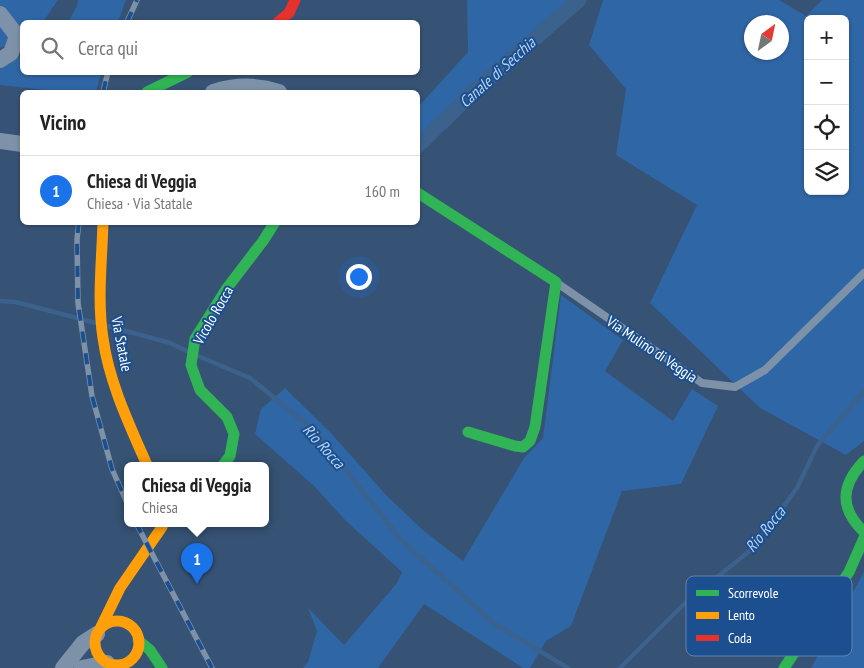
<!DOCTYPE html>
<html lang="it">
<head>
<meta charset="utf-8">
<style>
	body { margin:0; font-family:"PT Sans Narrow",sans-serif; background:#f2f2f2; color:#222 }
	.controls { position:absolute; right:15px; top:15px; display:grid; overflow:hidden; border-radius:8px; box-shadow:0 1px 4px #0004 }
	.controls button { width:45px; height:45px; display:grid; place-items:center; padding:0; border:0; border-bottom:1px solid #e0e0e0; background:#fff; color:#222; font:25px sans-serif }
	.compass { position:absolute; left:744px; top:15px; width:45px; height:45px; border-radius:50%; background:#fff; box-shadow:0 1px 4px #0004; rotate:33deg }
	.you { position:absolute; left:358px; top:276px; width:18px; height:18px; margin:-12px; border:4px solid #fff; border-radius:50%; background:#1a73e8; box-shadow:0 0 0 8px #1a73e833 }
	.badge { display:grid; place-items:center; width:32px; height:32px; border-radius:50%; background:#1a73e8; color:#fff; font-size:16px; font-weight:700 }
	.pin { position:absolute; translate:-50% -41px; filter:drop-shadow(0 1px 2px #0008) }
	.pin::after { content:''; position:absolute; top:26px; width:18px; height:15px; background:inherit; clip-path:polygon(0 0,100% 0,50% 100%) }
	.popup { position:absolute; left:124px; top:462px; width:145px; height:65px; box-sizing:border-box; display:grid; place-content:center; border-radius:8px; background:#fff; filter:drop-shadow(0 1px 4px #0005); font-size:16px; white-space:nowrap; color:#767676 }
	.popup b { font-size:19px; color:#222 }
	.popup::after { content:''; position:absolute; left:50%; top:100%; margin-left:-10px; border:10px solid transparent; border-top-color:#fff }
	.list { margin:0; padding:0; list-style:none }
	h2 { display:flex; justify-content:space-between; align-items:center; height:65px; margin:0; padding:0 20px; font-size:21px }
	h2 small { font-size:16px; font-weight:400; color:#767676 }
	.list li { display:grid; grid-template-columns:32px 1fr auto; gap:15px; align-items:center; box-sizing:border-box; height:70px; padding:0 20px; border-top:1px solid #e0e0e0 }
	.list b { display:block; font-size:19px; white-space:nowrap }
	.list p { margin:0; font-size:16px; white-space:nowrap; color:#767676 }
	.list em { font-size:16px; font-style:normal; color:#767676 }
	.icon { flex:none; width:28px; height:28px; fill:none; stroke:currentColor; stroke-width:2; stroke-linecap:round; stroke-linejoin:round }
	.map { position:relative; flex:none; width:864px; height:668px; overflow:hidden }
	.search { position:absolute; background:#fff; box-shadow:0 1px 4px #0004; left:20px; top:20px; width:400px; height:55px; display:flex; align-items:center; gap:12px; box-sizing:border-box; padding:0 18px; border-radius:8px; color:#767676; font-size:19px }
	.panel { position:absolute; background:#fff; box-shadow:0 1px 4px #0004; left:20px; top:90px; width:400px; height:135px; border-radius:8px }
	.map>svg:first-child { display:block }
	.green { fill:#2f66a5; fill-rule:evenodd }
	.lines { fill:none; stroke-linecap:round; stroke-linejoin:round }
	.stream { stroke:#3b618d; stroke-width:4.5 }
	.canal { stroke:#3b618d; stroke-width:15 }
	.lane { stroke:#7d92a8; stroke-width:8 }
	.street { stroke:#7d92a8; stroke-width:16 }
	.fast { stroke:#30b455; stroke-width:11 }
	.slow { stroke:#ff9f0a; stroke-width:11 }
	.jam { stroke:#e5322d; stroke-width:11 }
	.rail-casing { stroke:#7e92a7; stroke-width:5.5 }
	.rail { stroke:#1b4f8f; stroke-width:4; stroke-dasharray:11; stroke-linecap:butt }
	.labels { text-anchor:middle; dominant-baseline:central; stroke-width:4; stroke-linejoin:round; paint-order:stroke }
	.street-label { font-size:15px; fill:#fff; stroke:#1b4f8f }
	.water-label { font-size:16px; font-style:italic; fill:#b5d3f5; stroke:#1b4f8f }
	.key { fill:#1b4f8f; stroke:#5f84b1; stroke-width:1 }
	.key-label { font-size:14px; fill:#fff }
</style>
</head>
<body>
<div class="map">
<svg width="864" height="668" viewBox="0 0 864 668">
	<rect width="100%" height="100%" fill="#365274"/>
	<path class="green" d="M0,0H58L43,22H22V40L0,48Z
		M78,0H126L118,22H68L77,6Z
		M467,0H571L418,140V107L468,52Z
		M603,0H779L806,16L822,0H864V441L846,455L760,408L650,303L697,205L616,155L626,89L589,45ZM808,19H845V191H808ZM752,22H782V52H752Z
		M22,56V72L101,73L96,92H65L0,85V68C9,66 14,59 22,56Z
		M561,295L623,340L605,371L673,421L692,389L718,406L681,484L622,491L571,626L546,641L530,668H523L424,604L378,668H303L308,662L317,631L308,608L344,645L397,583L402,572L345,520L314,486L255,434L261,409L285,388L330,432L387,496L424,531L463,561L524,458L543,438Z
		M864,572V668H811Z"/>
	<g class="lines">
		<path class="stream" d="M0,301L16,302L96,323
			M108,326L170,343L187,351
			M198,356L250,378L316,432L401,540L495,624L568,668
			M620,668L685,603L752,549L797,488L817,446L864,391"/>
		<path class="canal" d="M418,146L469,96L579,0"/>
		<path class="lane" d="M560,285L702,383L735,387L765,370L864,273"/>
		<path class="street" d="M0,14L17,36L11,53L0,60
			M213,92C235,85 258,85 279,92
			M0,141L22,144
			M63,668L83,643L97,634
			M82,668L107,663"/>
		<path class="fast" d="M147,92L188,72
			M418,193L556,282L535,427L530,441L523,447L515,446L468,432
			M864,461C841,485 839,508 864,532
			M223,465L230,456L234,434L227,417L200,390L191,365L195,339L227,288L263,241L275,222
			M138,640L150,650L162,668
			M784,668L849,572L864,538"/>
		<path class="slow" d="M103,222C102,260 97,300 103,338C109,382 129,424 147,465
			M95 643a22 22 0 1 1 44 0a22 22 0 1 1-44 0Z
			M100,629L120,588L162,527L163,523"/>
		<path class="jam" d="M278,22L289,13L295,0"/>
		<g class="rail-casing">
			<path id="rail" d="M127,22L137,0
				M103,92L108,72
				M79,222L77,239L78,303L92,396L112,469L128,505
				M136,523L212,668"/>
		</g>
		<use href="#rail" class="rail"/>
	</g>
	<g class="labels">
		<g class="street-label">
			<text transform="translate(213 315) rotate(-60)">Vicolo Rocca</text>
			<text transform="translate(122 344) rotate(79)">Via Statale</text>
			<text transform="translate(652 349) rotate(34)">Via Mulino di Veggia</text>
		</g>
		<g class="water-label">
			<text transform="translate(497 72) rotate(-42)">Canale di Secchia</text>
			<text transform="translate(324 446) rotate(48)">Rio Rocca</text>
			<text transform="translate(765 529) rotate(-51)">Rio Rocca</text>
		</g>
	</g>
	<rect x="686" y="576" width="166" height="80" rx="8" class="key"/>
	<rect x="696" y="590" width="23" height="6" fill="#30b455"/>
	<rect x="696" y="612" width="23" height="7" fill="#ff9f0a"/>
	<rect x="696" y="635" width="23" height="6" fill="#e5322d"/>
	<g class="key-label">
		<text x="728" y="598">Scorrevole</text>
		<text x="728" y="620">Lento</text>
		<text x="728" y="643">Coda</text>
	</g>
</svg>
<div class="controls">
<button>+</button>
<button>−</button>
<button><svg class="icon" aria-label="locate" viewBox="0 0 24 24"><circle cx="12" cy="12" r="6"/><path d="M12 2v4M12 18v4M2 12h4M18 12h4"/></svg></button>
<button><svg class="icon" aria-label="layers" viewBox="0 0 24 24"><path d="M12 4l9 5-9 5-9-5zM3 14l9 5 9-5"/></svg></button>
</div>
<svg class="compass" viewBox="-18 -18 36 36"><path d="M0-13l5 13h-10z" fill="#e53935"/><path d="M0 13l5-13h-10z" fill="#767676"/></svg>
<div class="you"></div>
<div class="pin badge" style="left:197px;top:584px">1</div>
<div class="popup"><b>Chiesa di Veggia</b>Chiesa</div>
<div class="search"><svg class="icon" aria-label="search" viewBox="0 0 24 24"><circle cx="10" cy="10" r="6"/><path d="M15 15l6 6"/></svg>Cerca qui</div>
<section class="panel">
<h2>Vicino<small></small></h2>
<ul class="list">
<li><span class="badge">1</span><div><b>Chiesa di Veggia</b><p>Chiesa · Via Statale</p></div><em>160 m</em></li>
</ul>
</section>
</div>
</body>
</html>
